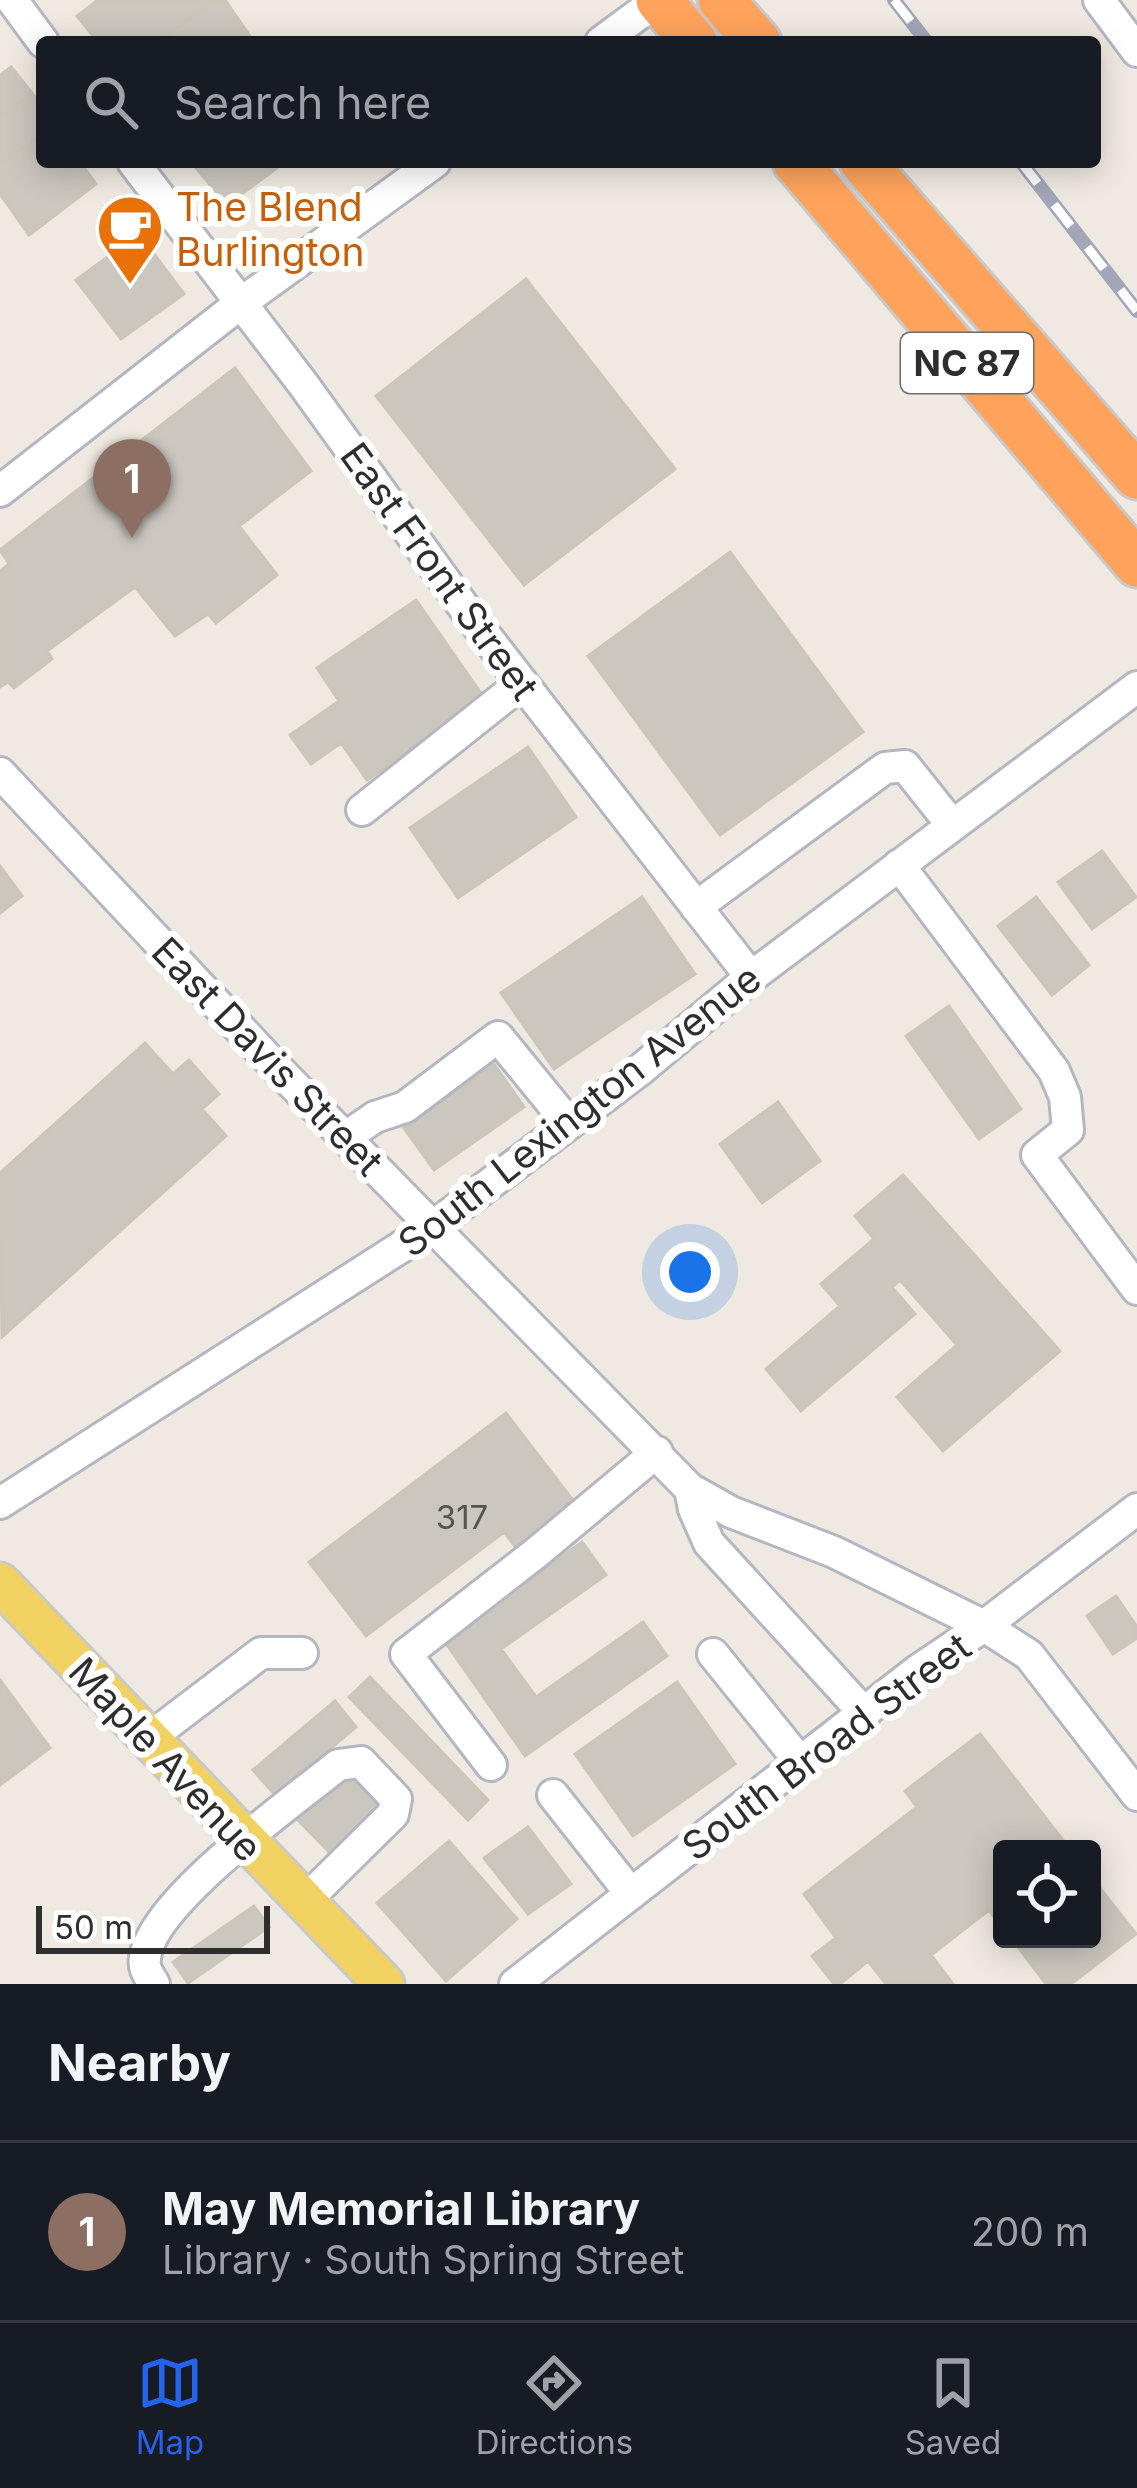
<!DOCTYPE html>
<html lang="en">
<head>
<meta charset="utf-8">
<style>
	body { margin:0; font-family:Inter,sans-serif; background:#242831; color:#f1f3f6 }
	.controls { position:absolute; right:36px; bottom:36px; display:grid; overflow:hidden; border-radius:12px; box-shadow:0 6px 30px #0003 }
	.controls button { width:108px; height:108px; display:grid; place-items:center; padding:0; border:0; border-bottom:3px solid #363941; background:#171b24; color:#f1f3f6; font:60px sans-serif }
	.scale { position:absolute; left:36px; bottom:30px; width:234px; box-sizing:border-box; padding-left:12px; border:6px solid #2e2e2e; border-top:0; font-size:33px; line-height:42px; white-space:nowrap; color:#2e2e2e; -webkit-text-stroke:9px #fff; paint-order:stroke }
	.you { position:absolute; left:690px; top:1272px; width:42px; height:42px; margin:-30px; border:9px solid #fff; border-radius:50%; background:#1a73e8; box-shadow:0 0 0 18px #1a73e833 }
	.badge { display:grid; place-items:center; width:78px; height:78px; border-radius:50%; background:#2563eb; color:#fff; font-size:39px; font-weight:700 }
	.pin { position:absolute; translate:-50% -99px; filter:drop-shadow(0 3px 6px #0008) }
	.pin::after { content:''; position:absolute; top:63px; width:42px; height:36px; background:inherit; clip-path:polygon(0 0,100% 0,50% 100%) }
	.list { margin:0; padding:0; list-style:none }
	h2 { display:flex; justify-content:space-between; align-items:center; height:156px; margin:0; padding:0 48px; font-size:51px }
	h2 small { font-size:39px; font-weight:400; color:#9ea1a6 }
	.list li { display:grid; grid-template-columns:78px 1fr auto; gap:36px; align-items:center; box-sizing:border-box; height:180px; padding:0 48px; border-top:3px solid #363941 }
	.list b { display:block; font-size:45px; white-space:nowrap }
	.list p { margin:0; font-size:39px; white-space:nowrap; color:#9ea1a6 }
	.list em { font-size:39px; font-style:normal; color:#9ea1a6 }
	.icon { flex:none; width:66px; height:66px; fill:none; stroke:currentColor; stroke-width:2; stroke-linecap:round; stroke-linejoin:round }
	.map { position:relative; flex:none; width:1137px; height:1984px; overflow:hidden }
	.search { position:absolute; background:#171b24; box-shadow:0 6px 30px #0003; left:36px; right:36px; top:36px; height:132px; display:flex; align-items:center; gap:30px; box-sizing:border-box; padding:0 42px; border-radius:12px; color:#9ea1a6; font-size:45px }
	.sheet { height:336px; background:#171b24 }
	nav { display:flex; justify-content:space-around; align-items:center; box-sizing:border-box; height:168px; border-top:3px solid #363941; background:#171b24; font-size:33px; color:#9ea1a6 }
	nav a { display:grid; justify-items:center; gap:6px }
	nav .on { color:#2563eb }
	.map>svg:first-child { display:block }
	.building { fill:#cbc7bf; stroke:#cbc5ba; stroke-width:3 }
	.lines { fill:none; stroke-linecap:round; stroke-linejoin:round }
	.minor-casing { stroke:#b4b7c1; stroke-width:36 }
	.major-casing { stroke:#c9c9c9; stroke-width:45 }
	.highway-casing { stroke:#c9c9c9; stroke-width:51 }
	.minor { stroke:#fff; stroke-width:30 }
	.major { stroke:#f2d163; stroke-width:39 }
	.highway { stroke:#ffa35c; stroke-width:45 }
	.rail-casing { stroke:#a3a6b8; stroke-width:14 }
	.rail { stroke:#fff; stroke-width:9; stroke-dasharray:27; stroke-linecap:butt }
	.labels { text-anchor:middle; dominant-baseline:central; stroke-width:12; stroke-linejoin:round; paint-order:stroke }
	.number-label { font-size:33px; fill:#555452 }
	.shield { fill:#fff; stroke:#6d6d6d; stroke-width:3 }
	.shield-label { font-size:36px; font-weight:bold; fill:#2e2e2e }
	.food-label { font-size:39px; fill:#c56008; stroke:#fff; text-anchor:start }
	.street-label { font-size:39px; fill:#2e2e2e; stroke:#fff }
</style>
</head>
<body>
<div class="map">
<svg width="1137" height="1984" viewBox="0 0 1137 1984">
	<rect width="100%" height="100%" fill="#efe9e1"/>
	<path class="building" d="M98,0H216L158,42H98L77,16Z
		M216,0H225L254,42H158Z
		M11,67L32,93L0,117V75Z
		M32,93L42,108V134L0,165V117Z
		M42,134V162H80L96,184L29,235L0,194V165Z
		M191,162H285L227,205Z
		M139,234L184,294L121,339L76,280Z
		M526,279L675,469L524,585L376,396Z
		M235,368L311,471L239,526L277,575L216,623L208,614L175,636L135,587L47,651L52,659L14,688L8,682L0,687V571L9,564L0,550Z
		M730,552L863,732L720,835L588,656Z
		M416,600L485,699L367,780L341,743L311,764L290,735L339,701L317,668Z
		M528,747L576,817L458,898L410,828Z
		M1102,851L1136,897L1092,929L1058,882Z
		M0,866L22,896L0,913Z
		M642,897L695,974L554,1069L501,993Z
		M1036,897L1089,965L1052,995L998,926Z
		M949,1006L1021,1109L979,1139L906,1036Z
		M145,1043L173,1074L189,1060L219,1094L202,1109L226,1136L2,1337L0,1173Z
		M494,1064L524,1107L434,1170L404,1128Z
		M778,1102L820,1161L762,1203L720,1144Z
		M903,1175L1060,1351L943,1451L897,1397L957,1345L900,1280L892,1287L915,1314L801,1411L766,1369L840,1306L821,1284L874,1239L855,1216Z
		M506,1413L575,1503L516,1548L504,1532L366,1636L309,1562Z
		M582,1542L606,1575L501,1649L536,1697L643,1622L667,1656L525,1756L443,1639Z
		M1116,1596L1137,1627V1638L1113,1654L1087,1616Z
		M370,1677L488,1800L468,1820L349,1697Z
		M0,1680L50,1748L0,1785Z
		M677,1682L735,1764L633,1836L575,1754Z
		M335,1701L356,1727L275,1795L253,1770Z
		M980,1734L1070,1849H1002V1927L989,1910L931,1955L953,1984H886L868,1961L840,1984H834L812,1956L836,1938L804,1894L917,1807L905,1791Z
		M344,1772L380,1809L332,1855L296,1818Z
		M528,1827L571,1884L528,1914L484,1858Z
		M449,1841L517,1919L446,1981L377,1903Z
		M1092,1878L1136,1934L1071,1984H1046L1012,1939H1092Z
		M254,1906L269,1927L188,1983L173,1962Z"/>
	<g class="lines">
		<g class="minor-casing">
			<path id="minor" d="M12,0L43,42
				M1099,0L1137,51
				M601,42L658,0
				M133,162L303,384L471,617L751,977
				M0,491L241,303L435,162
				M0,773L273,1064L690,1489L731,1512L834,1552L984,1626L1029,1655L1137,1795
				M362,810L522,683
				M899,865L1054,1071L1065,1097L1068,1130L1037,1155L1137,1289
				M696,907L885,768L905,766L952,825
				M346,1137L375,1117L405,1107L498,1037L569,1124
				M690,1489L694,1509L709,1543L865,1714
				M0,1503L434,1226L640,1070L751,977L1137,687
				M713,1654L801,1763
				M148,1739L261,1653H302
				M491,1765L406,1654L536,1553L657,1452
				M553,1795L631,1894
				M154,1984C149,1975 143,1969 145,1958C151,1902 293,1802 338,1765L361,1762L396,1799L393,1814L303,1903
				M515,1984L917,1671L984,1626L1137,1509"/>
		</g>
		<g class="major-casing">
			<path id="major" d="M0,1583L384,1984"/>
		</g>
		<g class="highway-casing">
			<path id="highway" d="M659,0L694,42
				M721,0L758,42
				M796,162L1137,564
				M863,162L1137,476"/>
		</g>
		<use href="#minor" class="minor"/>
		<use href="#major" class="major"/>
		<use href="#highway" class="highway"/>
		<g class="rail-casing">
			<path id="rail" d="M894,0L927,42
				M1021,162L1137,311"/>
		</g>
		<use href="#rail" class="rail"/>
	</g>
	<defs>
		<g id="cafe-pin" transform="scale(3.45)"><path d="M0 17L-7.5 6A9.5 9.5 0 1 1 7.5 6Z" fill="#e8710a" stroke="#fff"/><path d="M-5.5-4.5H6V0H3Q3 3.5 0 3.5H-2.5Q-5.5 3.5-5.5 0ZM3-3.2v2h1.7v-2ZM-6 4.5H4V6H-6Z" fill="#fff"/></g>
	</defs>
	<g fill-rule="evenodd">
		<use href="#cafe-pin" x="130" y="228"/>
	</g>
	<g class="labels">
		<g class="number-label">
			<text x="462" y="1517">317</text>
		</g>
		<rect class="shield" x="901" y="333" width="132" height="60" rx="9"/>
		<g class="shield-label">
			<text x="967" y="363">NC 87</text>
		</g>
		<g class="food-label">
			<text x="176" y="206">The Blend<tspan x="176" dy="45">Burlington</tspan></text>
		</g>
		<g class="street-label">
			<text transform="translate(440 571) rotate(54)">East Front Street</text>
			<text transform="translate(268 1056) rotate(46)">East Davis Street</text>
			<text transform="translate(579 1110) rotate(-38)">South Lexington Avenue</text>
			<text transform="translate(826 1746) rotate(-37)">South Broad Street</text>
			<text transform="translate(166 1759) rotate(47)">Maple Avenue</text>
		</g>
	</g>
</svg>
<div class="controls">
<button><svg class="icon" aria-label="locate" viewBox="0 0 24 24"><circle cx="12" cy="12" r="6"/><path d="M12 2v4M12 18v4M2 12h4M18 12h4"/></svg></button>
</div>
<div class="scale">50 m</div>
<div class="you"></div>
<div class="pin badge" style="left:132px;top:538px;background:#8d6e63">1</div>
<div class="search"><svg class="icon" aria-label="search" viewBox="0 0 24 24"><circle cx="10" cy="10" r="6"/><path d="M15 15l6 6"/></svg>Search here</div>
</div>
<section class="sheet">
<h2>Nearby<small></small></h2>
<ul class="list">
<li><span class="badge" style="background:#8d6e63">1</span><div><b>May Memorial Library</b><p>Library · South Spring Street</p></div><em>200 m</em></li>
</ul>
</section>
<nav>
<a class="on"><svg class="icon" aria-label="map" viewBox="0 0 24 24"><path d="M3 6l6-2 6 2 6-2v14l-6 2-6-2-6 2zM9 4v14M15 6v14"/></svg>Map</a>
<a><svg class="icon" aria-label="directions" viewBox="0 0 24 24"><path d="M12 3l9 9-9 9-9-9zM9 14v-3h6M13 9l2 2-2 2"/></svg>Directions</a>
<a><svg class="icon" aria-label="saved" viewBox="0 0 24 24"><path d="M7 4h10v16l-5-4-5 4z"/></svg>Saved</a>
</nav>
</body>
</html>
